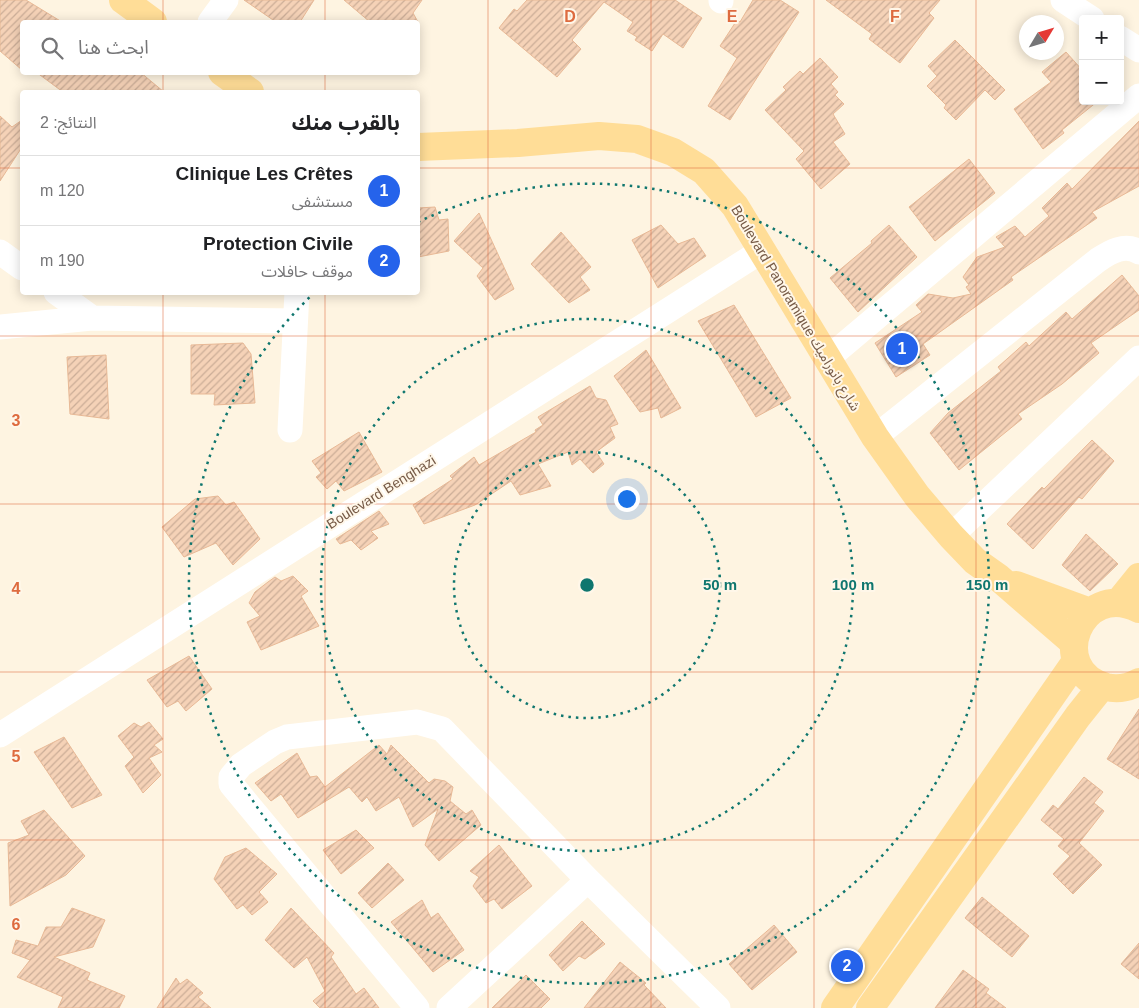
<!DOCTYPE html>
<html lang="ar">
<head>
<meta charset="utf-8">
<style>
	body { margin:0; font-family:Arial,"Noto Sans Arabic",sans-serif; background:#f6f6f6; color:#202124; direction:rtl }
	.controls { position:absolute; right:15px; top:15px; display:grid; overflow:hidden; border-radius:5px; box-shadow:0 2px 12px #0003 }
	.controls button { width:45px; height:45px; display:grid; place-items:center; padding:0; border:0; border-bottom:1px solid #e0e0e0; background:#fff; color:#202124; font:25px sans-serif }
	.compass { position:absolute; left:1019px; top:15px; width:45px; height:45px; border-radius:50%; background:#fff; box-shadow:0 2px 12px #0003; rotate:52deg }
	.you { position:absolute; left:626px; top:498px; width:18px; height:18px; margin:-12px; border:4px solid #fff; border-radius:50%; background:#1a73e8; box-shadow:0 0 0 8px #1a73e833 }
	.badge { display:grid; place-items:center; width:32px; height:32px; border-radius:50%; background:#2563eb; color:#fff; font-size:16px; font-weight:700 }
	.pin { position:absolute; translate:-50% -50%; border:2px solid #fff; box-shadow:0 1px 5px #0006 }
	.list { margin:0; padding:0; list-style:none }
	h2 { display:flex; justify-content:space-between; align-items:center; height:65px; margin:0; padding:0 20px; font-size:21px }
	h2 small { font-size:16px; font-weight:400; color:#757577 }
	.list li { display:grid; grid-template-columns:32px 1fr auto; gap:15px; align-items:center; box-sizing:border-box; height:70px; padding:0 20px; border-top:1px solid #e0e0e0 }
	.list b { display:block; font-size:19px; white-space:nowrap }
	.list p { margin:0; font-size:16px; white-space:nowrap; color:#757577 }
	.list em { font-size:16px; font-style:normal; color:#757577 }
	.icon { flex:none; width:28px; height:28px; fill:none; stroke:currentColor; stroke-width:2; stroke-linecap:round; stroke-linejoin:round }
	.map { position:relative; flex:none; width:1139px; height:1008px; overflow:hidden; direction:ltr }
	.search { position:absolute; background:#fff; box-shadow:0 2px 12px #0003; left:20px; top:20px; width:400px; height:55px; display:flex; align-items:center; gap:12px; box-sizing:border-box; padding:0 18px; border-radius:5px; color:#757577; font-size:19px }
	.panel { position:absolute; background:#fff; box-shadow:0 2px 12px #0003; left:20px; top:90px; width:400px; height:205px; border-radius:5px; direction:rtl }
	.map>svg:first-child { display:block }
	.building { fill:url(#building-hatch); stroke:#e8b996 }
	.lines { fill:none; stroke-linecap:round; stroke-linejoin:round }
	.minor { stroke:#fff; stroke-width:25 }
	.major { stroke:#ffdd97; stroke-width:28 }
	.grid { fill:none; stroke:#de6b3f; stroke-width:1; stroke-opacity:0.55 }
	.ring { fill:none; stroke:#0f766e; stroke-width:2.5; stroke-dasharray:2.5 5 }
	.labels { text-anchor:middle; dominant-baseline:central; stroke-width:4; stroke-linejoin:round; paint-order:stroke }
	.street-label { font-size:14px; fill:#765a46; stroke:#fff7e9 }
	.grid-label { font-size:16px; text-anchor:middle; font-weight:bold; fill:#de6b3f; stroke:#fff7e9; stroke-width:4; stroke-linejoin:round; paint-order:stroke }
	.centre { fill:#0f766e; stroke:#fff7e9; stroke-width:2.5 }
	.ring-label { font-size:15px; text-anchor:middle; font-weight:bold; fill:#0f766e; stroke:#fff7e9; stroke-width:4; stroke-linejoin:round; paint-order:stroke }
</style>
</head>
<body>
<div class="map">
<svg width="1139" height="1008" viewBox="0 0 1139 1008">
	<defs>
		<pattern id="building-hatch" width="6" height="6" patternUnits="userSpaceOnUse" patternTransform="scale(1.25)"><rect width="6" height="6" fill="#f5d2b7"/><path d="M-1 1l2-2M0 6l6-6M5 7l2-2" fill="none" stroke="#cbad97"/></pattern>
	</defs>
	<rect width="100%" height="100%" fill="#fef4e1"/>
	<path class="building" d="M0,0H26L62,22H22V70L0,51Z
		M244,0H314L300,22H276Z
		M344,0H422L413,13L418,22H370Z
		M527,0H675L702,18L683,48L663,34L652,51L635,40L637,37L627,31L633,22L604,2L572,40L581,49L557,77L499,28L514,9L517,11Z
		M753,0H780L799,12L730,120L708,106L737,58L720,46L737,20L740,22Z
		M826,0H940L929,13L934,18L900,63L869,39L872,34Z
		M955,40L1005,90L995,100L985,90L956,120L944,108L946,105L927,86L937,76L928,66Z
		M1066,52L1083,71V101H1098L1062,130L1064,133L1043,149L1014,109L1051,82L1042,72Z
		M820,58L838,77L831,84L838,92L835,95L844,104L833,114L845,134L833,142L850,164L821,189L796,159L804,151L765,110L786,90L783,87L800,71L803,74Z
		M36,72H140L164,92H63Z
		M0,116L12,127L22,120V147L0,181Z
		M1139,121V186L1092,212L1097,218L1011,277L1013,280L923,344L930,355L896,377L875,343L922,312L916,305L928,294L953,298L971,294L966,287L969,285L963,277L977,257L1005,247L996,237L1015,226L1025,237L1049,216L1042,208L1067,183L1072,189Z
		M969,159L995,193L935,241L909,207Z
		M435,207L439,220L448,219L449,251L418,257V208Z
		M479,213L514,289L495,300L477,276L483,268L454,241Z
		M661,225L678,244L694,238L706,256L658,288L632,240Z
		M889,225L917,257L858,312L830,278L872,243L871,241Z
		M561,232L591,267L580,277L590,290L569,303L531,264Z
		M1122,275L1139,296V310L1091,343L1099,353L1062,384L1018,414L1022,419L959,470L930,433L948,413L1001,371L998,367L1026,342L1029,346L1066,312L1072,319Z
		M734,305L791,398L756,417L698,321Z
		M243,343L251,354L255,403L214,405L215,394H191V345Z
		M646,350L681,408L661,418L658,408L640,412L614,376Z
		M106,355L109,419L70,414L67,357Z
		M590,386L596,398L606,400L618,424L610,427L615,438L596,452L604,464L593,473L580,459L572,465L568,452L538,464L551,486L520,495L511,481L475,505L424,524L413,505L453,479L450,476L474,457L479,465L536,432L535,430L543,425L538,417Z
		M359,432L382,472L344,491L336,481L327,489L316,477L321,473L312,461Z
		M1092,440L1114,461L1082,499L1079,497L1033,549L1007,524L1042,487L1044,489Z
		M218,496L226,505L234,502L260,539L233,565L216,543L184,557L162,527L195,499Z
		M379,511L389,524L371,531L378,538L361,550L351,540L340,544L336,539Z
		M1086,534L1118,564L1090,591L1062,565Z
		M293,576L308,591L301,596L319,626L261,650L247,622L260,616L249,603L255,592L268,582L275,577L281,581Z
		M189,656L212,689L186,711L178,701L167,707L147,680Z
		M1139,709V779L1107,759Z
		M149,722L163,739L154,745L162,752L149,758L161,775L143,793L125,766L134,757L118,736L134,723L141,727Z
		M64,737L102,795L72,808L34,752Z
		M379,745L387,754L391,745L429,783L434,779L445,781L453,787L450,801L466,814L472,810L481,825L439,861L425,845L438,809L413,827L399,797L376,811L367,797L362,802L349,787L298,818L281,794L271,801L255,783L297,753L310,777L317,776L325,787Z
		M1084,777L1103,792L1094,803L1104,811L1079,843L1102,865L1073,894L1053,874L1070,856L1058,846L1064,839L1041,820L1053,805L1058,809Z
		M44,810L85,856L66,875L10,906L8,843L29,835L21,821Z
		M356,830L374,848L341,874L323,850Z
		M499,845L532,886L502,909L494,899L486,903L473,886L479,877L470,871Z
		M246,848L277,874L259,892L268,902L252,915L243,905L237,909L214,879L225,857Z
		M388,863L404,880L372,908L358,893Z
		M982,897L1029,936L1012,957L965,918Z
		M422,900L431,918L438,913L464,950L433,972L391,922Z
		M72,908L105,920L93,947L54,957L90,973L87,980L125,996L119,1008H58L63,997L17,977L30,960L12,953L16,940L38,946L46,927H61Z
		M291,908L334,953L331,957L356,994L364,988L379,1008H320L313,1001L325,991L307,957L294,968L265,940Z
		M582,921L605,944L585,959L579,956L563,971L549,955Z
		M774,925L797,952L752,990L729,964Z
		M1139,943V979L1121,964Z
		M620,962L646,983L644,985L666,1008H584Z
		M963,970L989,989L986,993L1006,1008H935Z
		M526,975L550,999L541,1008H492Z
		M176,978L180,984L187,979L203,993L198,997L211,1008H157Z"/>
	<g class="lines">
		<path class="minor" d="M1063,0L1092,19
			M721,1V0
			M210,22L226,0
			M1120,38L1139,50
			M0,252L22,268
			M56,292L92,318L295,321
			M0,327L92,318
			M827,359L1139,96
			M290,430L297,292
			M875,437L1098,260C1110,252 1125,243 1139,252
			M951,536L1139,358
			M0,735L763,250
			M417,1008L231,784V777L241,765L275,742L287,737L417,722L442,729L588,880L718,1008
			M449,1008L588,880"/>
		<path class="major" d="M123,0L153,22
			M222,72L250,92
			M418,147L518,143L599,136L637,139L673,152L704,171L735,206L875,437L917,496L951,536L975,561L999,578L1074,643
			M1016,585L1090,612
			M1118,603L1139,577
			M1139,609C1080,579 1045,670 1106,687C1118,690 1128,688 1139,682
			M835,1008L1076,661
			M870,1008L1078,716L1102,686"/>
	</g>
	<path class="grid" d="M163,0V22M325,0V22M488,0V1008M651,0V1008M814,0V1008M976,0V1008M163,72V92M325,72V92M0,168H22M418,168H1139M163,292V1008M325,292V1008M0,336H1139M0,504H1139M0,672H1139M0,840H1139"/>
	<g class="ring">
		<circle cx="587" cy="585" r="133"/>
		<circle cx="587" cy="585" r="266"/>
		<path d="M418 222A400 400 0 1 1 312 295"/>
	</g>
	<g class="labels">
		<g class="street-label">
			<text transform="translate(796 308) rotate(59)">Boulevard Panoramique شارع بانوراميك</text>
			<text transform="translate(381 492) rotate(-32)">Boulevard Benghazi</text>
		</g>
	</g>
	<g class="grid-label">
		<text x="570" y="22">D</text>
		<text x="732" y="22">E</text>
		<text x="895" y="22">F</text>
		<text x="16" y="426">3</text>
		<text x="16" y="594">4</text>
		<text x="16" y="762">5</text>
		<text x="16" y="930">6</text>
	</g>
	<circle cx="587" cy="585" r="8" class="centre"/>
	<g class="ring-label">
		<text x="720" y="590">50 m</text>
		<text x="853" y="590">100 m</text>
		<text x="987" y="590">150 m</text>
	</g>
</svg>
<div class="controls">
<button>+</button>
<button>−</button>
</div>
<svg class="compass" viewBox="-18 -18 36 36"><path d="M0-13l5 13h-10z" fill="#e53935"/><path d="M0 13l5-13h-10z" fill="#757577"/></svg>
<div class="you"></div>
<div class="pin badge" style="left:902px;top:349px">1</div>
<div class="pin badge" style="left:847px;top:966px">2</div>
<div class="search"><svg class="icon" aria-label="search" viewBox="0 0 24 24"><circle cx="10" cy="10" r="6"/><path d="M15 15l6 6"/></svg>ابحث هنا</div>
<section class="panel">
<h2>بالقرب منك<small>النتائج: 2</small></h2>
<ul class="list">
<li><span class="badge">1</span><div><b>Clinique Les Crêtes</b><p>مستشفى</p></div><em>120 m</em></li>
<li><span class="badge">2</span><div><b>Protection Civile</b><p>موقف حافلات</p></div><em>190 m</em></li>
</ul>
</section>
</div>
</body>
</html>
